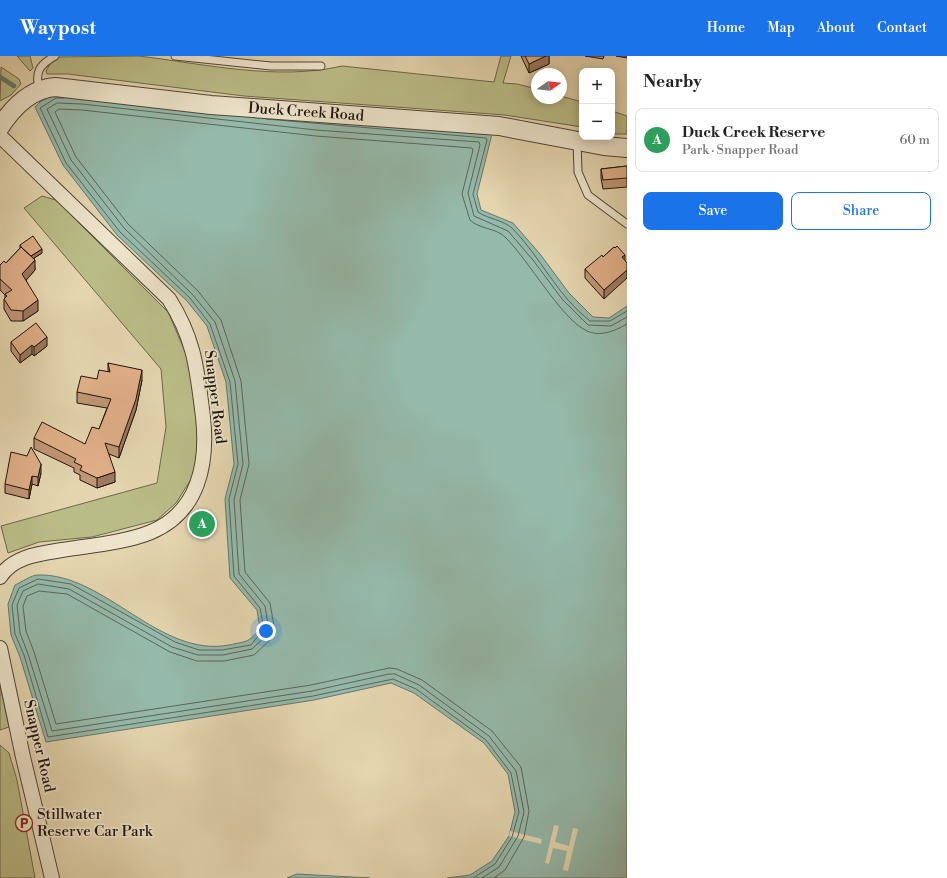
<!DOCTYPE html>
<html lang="en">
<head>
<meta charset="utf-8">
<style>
	body { margin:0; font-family:"Libre Bodoni",serif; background:#f6f6f6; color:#222 }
	.controls { position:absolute; right:12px; top:12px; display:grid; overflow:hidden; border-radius:8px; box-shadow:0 2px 10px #0003 }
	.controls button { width:36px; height:36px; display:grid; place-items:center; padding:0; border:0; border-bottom:1px solid #e0e0e0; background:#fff; color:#222; font:20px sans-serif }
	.compass { position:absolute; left:531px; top:12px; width:36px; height:36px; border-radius:50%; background:#fff; box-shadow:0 2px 10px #0003; rotate:76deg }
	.you { position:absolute; left:266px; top:575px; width:14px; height:14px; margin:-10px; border:3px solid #fff; border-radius:50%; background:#1a73e8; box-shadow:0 0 0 6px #1a73e833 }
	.badge { display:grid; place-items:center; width:26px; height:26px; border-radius:50%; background:#1a73e8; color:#fff; font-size:13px; font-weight:700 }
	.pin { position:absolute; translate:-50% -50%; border:2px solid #fff; box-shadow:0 1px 4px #0006 }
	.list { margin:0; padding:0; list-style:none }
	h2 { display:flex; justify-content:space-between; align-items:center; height:52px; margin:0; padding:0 16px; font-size:17px }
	h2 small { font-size:13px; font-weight:400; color:#767676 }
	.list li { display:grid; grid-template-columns:26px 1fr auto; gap:12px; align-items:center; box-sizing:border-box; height:64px; margin:0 8px 8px; padding:0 8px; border:1px solid #e0e0e0; border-radius:8px }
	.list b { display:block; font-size:15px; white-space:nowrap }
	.list p { margin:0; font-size:13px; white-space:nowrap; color:#767676 }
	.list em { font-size:13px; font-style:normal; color:#767676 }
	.actions { display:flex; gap:8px; padding:12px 16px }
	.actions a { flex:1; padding:9px 0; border:1px solid #1a73e8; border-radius:8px; text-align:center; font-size:14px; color:#1a73e8 }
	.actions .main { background:#1a73e8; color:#fff }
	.map { position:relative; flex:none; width:627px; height:822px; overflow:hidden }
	header { display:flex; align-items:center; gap:24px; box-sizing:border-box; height:56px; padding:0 20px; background:#1a73e8; color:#fff }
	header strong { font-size:19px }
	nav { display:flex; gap:22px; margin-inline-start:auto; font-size:14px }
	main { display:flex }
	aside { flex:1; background:#fff }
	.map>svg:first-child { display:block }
	.green { fill:#babc87; stroke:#6c684a }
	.water { fill:#95b9aa; stroke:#65776b }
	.pier { fill:#e4d5af }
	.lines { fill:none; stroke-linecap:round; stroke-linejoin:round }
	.shore { stroke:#5a665c; stroke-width:1 }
	.stream { stroke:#65776b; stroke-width:4.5 }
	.service-casing { stroke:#504436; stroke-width:9 }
	.minor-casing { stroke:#504436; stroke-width:16 }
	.tertiary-casing { stroke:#504436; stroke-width:20 }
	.service { stroke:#ede4cb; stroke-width:7 }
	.minor { stroke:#ede4cb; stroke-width:14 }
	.tertiary { stroke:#ede4cb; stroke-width:18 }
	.wall { fill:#c19675; stroke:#1e140d }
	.shaded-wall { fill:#9d7a5f; stroke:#1e140d }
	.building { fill:#e0af88; stroke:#1e140d }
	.labels { text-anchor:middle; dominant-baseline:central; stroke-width:3.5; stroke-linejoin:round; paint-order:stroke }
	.street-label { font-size:15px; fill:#1e140d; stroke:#ede4cb }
	.poi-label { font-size:15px; fill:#1e140d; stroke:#ede4cb; text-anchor:start }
</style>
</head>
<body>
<header>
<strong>Waypost</strong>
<nav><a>Home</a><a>Map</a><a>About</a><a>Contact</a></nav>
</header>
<main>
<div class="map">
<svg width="627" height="822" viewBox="0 0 627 822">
	<rect width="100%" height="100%" fill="#e4d5af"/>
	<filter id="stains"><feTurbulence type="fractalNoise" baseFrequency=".005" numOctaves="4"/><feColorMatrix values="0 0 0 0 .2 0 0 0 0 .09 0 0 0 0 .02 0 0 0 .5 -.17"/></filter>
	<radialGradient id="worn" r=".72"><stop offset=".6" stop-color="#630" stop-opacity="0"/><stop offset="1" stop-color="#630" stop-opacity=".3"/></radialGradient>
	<path class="green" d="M17,0H30L33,12L30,15Z
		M139,0C204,8 278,25 342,10L494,26L501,0H511L503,27L517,28L537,33V42H561V40L582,46V71L505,59L244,40L68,18H47L46,15L50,8L57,1Z
		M1,11L19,23L21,28L11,39L0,45Z
		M612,55L627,60V78H612Z
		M42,140L56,144L168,256L187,300L200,371L197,414L176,447L157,464L92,481L39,486L8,497L1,470L157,427L166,371L161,313L24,152Z
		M0,629L9,671L0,674Z
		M0,689L9,697L17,724L35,822H0Z"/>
	<path class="water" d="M55,38L492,78L477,138L481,154L513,167L540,198L569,237L593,261L609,262L627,250V822H447L470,819L492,805L509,780L515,756L508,718L484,687L414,637L391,627L314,644L46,686L20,601L11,579L8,548L15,529C22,526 31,519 38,519C105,517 159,602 229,589C247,585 248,587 260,573L257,554L230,522L225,443L234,408L226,326L207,270L187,245L117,179L63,109L35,51L40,46Z
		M297,818L370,822H287Z"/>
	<path class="pier" d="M554,769L559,770L555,786L569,790L573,772L578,773L568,815L563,814L567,795L553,792L549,808L545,807Z
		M510,775L542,783L541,788L509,780Z"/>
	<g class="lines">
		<path class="shore" d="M64,42H56L40,52L66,107L120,176L190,242L210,268L230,326L238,408L229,443L234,520L260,552L264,573L251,589L222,594H199L175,586L71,528L38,523L19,532L12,549L15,578L24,599L48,681L313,640L393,623L416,633L486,684L511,717L519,756L512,781L495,808L473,822
			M266,63L486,82L487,84L473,138L478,156C488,163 503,164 512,172C540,200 558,241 590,265H610L627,255
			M482,822L499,811L518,780L524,756L516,715L489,680L419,629L395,618H389L312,635L52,675L28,598L20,577L17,549L23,535L38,528L69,533L172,591L198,599H223L252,593L267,579L269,575L265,550L239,518L234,444L243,408L235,325L215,266L193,239L124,172L71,104L47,53L57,47L82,48L316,74L479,86L480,89L468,137L474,160L508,175L533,204L562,243L588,269L611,270L627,261
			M494,822L505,814L524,781L529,755L521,711L492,675L422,624L397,613L389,612L311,629L56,668L34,596L26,575L23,550L27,540L39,535L67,538L170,596L197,605H224L254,599L271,583L275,576L270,547L245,516L240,444L249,408L241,325L221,264L198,235L128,168L76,101L55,56L59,53L82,54L316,80L472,92L473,94L462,138L470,164C479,173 496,172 505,181C528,203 562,264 587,275C600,281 615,275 627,268"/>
		<path class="stream" d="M0,21L14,30"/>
		<g class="service-casing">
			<path id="service" d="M175,0L271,10H321
				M39,33C35,16 39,9 55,0
				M577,84L578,116L588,139L627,168"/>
		</g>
		<g class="minor-casing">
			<path id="minor" d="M0,80L169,243C195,284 197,314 203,361C208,407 199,456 151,476C125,487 85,490 56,495C36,498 12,502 0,521
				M0,592L23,701L52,822"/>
		</g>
		<g class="tertiary-casing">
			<path id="tertiary" d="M0,71C13,51 31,33 55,31L211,49L499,70L604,90L627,92"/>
		</g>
		<use href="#service" class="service"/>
		<use href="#minor" class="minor"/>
		<use href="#tertiary" class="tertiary"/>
	</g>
	<path class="wall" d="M521,0H549V8L529,17Z
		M585,0H604L603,3Z
		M616,0H627V2Z
		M627,110V131L603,133L601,122V113Z
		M20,189L42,197L34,202L35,214L26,224L38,255L23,265H11L4,253V243L5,242V239L0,234V209L6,207L20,192Z
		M614,191L604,243L585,222V213L603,201Z
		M11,286L47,290L34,300L32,298L20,307L11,295Z
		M108,307L142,324L136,354L119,402L109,398L115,426L97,432L80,424V419L74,416V412L34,393V382L85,388L99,373L107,352L77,347V336L108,316Z
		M41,417L38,430L32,428L29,443L5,437V428Z"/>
	<path class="shaded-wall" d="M546,0H549V8L529,17V8Z
		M42,193V197L28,206V202Z
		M625,199V208L622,201Z
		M35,204V214L22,229V218Z
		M627,214V222L604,243V234Z
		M38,244V255L23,265V255Z
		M47,281V290L34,300V291Z
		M32,289V298L20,307V299Z
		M142,314V324L136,354L119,402V391Z
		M41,408V417L38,430V421Z
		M115,416V426L97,432V422Z
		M32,420V428L29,443V434Z"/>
	<path class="building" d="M525,0H546L529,8Z
		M627,110V122L603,124L601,113Z
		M33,180L42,193L31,200L22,192L20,189Z
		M617,190L625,199L622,201L627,207V214L604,234L585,213L602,199L603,201L614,191L615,192Z
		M21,191L35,204L22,218L38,244L23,255L11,254L4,243L7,240L5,238L12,234L0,223V209L4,205L6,207Z
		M36,267L47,281L34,291L32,289L20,299L11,286Z
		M108,307L142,314L136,343L119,391L105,387L115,416L97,422L80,414L82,410L74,406L76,403L34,382L42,366L85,388L92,371L99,373L111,343L77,336L81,320L97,323L99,314L110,316Z
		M31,391L41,408L38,421L32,420L29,434L5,428L11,396L27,400Z"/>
	<defs>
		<g id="parking-ring" transform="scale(0.9)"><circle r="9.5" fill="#ede4cb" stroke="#8f2418" stroke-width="1.5"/><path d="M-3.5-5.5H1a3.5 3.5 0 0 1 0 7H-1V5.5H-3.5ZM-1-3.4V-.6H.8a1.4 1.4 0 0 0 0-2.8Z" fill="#8f2418"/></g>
	</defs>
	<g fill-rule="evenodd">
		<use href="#parking-ring" x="24" y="767"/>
	</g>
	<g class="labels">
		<g class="street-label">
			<text transform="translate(306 56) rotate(4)">Duck Creek Road</text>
			<text transform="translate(215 341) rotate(83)">Snapper Road</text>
			<text transform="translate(39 690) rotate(77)">Snapper Road</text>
		</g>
		<g class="poi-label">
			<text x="37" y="758">Stillwater<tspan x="37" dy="17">Reserve Car Park</tspan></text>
		</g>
	</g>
	<rect width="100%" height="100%" filter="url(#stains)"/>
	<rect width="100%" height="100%" fill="url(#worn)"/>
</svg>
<div class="controls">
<button>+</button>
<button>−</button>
</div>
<svg class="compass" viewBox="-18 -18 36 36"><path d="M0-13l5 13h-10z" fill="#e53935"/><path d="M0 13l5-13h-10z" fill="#767676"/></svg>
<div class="you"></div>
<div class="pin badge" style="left:202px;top:468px;background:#2e9e5b">A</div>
</div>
<aside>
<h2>Nearby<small></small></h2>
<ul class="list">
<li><span class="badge" style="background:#2e9e5b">A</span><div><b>Duck Creek Reserve</b><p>Park · Snapper Road</p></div><em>60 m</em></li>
</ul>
<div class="actions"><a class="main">Save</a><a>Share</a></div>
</aside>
</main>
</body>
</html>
